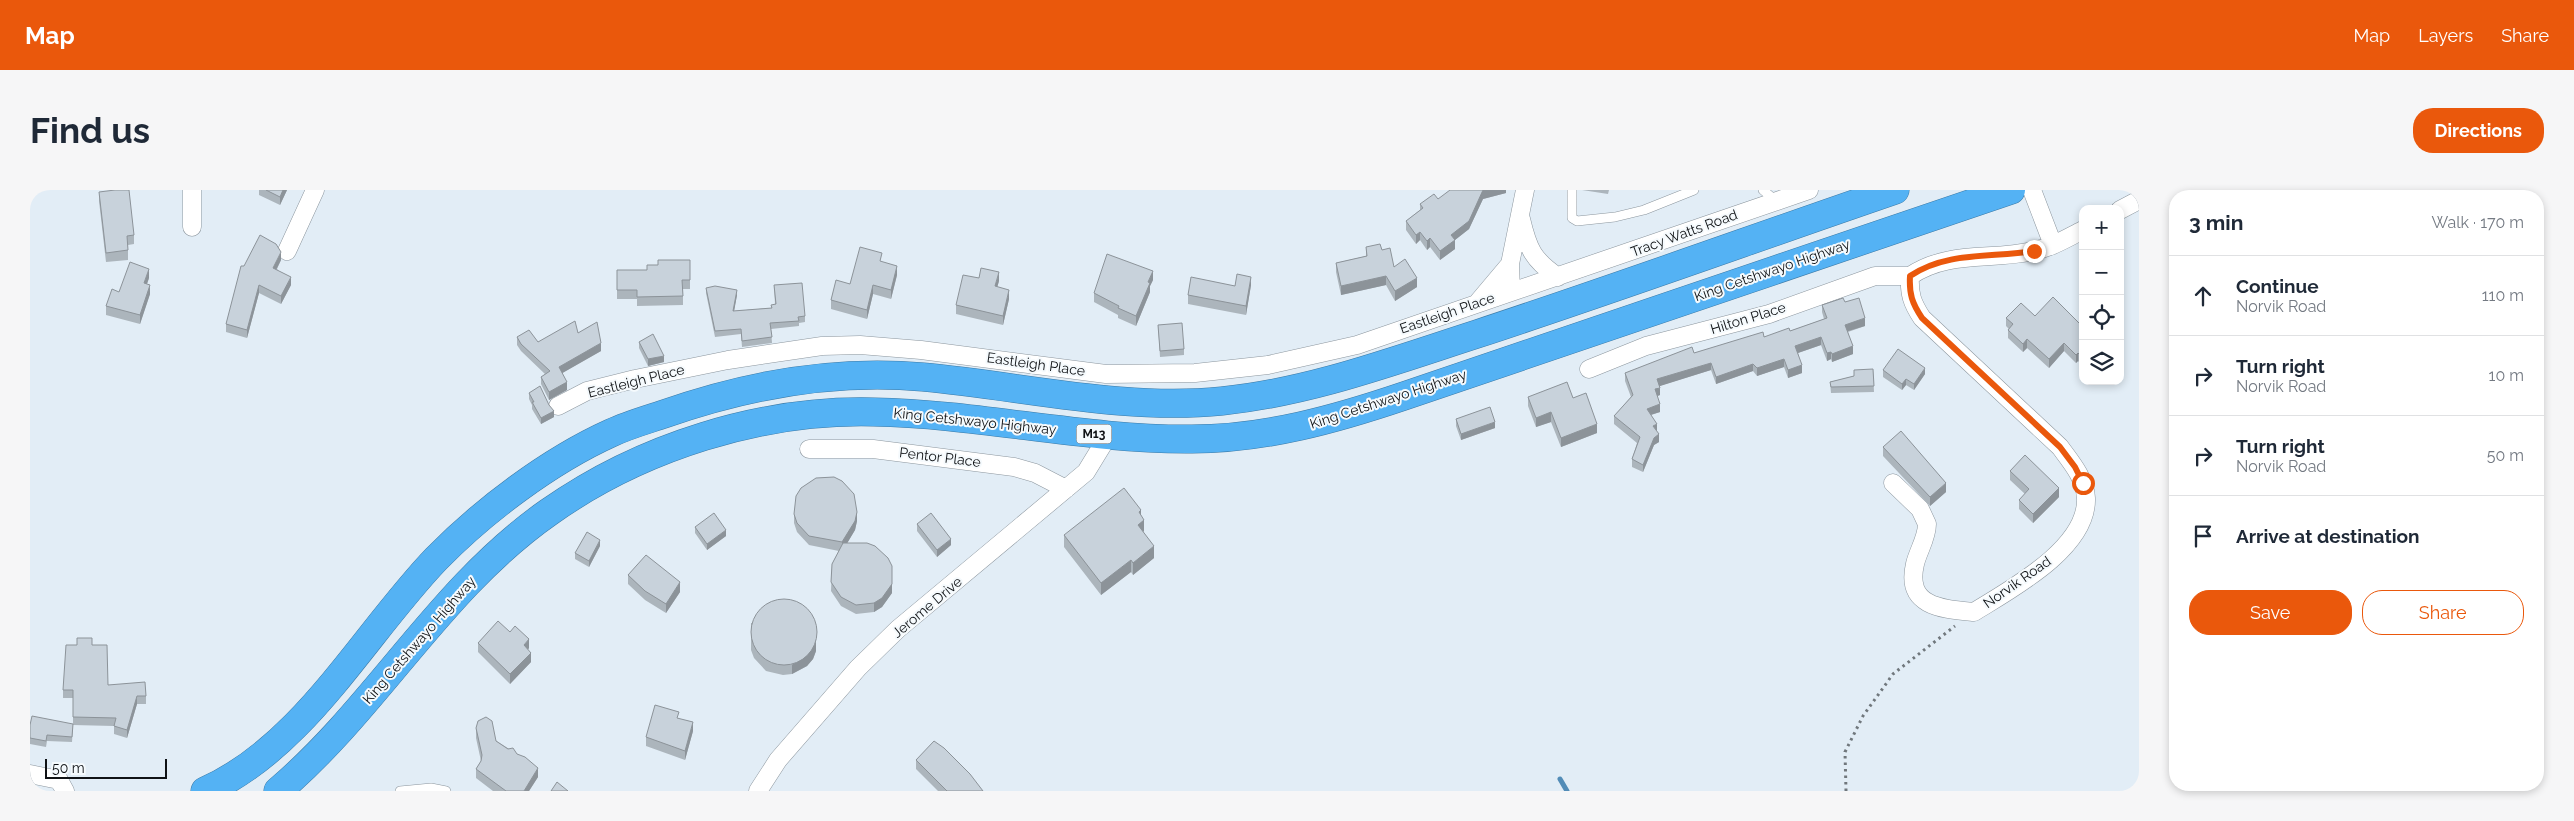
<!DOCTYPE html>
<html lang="en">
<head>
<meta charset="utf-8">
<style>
	body { margin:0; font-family:Raleway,sans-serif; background:#f6f6f7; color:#1f2937 }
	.controls { position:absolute; right:15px; top:15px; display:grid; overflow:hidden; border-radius:10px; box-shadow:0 2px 8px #0003 }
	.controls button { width:45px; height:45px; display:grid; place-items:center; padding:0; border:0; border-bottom:1px solid #e0e1e3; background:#fff; color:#1f2937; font:25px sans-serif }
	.scale { position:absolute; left:15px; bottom:12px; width:122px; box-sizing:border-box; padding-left:5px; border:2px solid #0f1215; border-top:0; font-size:14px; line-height:18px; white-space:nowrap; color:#0f1215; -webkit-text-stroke:4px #f5fafd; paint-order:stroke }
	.stop { position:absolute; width:15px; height:15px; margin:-11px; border:4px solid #ea580c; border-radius:50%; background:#fff }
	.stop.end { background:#ea580c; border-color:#fff; box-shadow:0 1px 5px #0008 }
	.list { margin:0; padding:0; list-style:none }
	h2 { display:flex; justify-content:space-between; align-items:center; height:65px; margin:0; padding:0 20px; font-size:21px }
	h2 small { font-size:16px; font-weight:400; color:#747a83 }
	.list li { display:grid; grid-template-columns:32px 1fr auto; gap:15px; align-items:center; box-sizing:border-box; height:80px; padding:0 20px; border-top:1px solid #e0e1e3 }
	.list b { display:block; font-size:19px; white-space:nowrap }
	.list p { margin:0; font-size:16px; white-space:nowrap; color:#747a83 }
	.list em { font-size:16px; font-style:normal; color:#747a83 }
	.actions { display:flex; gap:10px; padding:15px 20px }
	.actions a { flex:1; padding:11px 0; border:1px solid #ea580c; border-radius:20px; text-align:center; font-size:18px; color:#ea580c }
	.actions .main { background:#ea580c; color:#fff }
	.icon { flex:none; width:28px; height:28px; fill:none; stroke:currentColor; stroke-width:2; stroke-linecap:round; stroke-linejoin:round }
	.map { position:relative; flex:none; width:2109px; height:601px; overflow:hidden; border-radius:20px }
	header { display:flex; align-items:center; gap:30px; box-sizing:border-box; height:70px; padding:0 25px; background:#ea580c; color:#fff }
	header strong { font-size:24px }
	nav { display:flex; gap:28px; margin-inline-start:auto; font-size:18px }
	.intro { display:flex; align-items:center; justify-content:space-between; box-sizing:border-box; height:120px; padding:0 30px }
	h1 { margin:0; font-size:35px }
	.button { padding:12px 22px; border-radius:20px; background:#ea580c; color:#fff; font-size:18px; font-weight:700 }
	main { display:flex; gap:30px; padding:0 30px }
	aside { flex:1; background:#fff; border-radius:20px; box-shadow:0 2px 8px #0003 }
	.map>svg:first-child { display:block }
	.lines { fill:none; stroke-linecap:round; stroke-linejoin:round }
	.stream { stroke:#528cb7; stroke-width:5 }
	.service-casing { stroke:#8c969e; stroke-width:10 }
	.minor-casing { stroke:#8c969e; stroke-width:19 }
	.motorway-casing { stroke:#3c7aa6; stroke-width:29 }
	.path { stroke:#70777c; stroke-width:3; stroke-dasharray:2.5 4; stroke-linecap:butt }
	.service { stroke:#fff; stroke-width:9 }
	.minor { stroke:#fff; stroke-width:18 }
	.motorway { stroke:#54b2f4; stroke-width:28 }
	.wall { fill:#acb5bc }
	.shaded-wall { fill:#8c9399 }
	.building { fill:#c8d2db; stroke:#8c9399 }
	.route { stroke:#ea580c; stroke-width:6 }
	.labels { text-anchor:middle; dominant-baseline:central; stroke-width:4; stroke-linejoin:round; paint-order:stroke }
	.shield { fill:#f5fafd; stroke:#54585b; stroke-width:1 }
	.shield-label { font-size:12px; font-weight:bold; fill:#0f1215 }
	.street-label { font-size:14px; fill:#0f1215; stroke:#f5fafd }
</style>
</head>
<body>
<header>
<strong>Map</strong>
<nav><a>Map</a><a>Layers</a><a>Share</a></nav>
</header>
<div class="intro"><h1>Find us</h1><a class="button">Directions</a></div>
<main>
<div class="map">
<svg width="2109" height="601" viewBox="0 0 2109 601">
	<rect width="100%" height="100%" fill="#e2edf6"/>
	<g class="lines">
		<path class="stream" d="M1530,589L1537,601"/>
		<g class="service-casing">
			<path id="service" d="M1542,0V28L1547,31L1585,27L1614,20L1664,0
				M1733,0L1746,11
				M370,601L401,598L416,601"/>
		</g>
		<g class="minor-casing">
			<path id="minor" d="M2002,0L2023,55
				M2090,20L2109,10
				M1491,29C1498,59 1503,70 1528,87
				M162,37V0
				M257,61L285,0
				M1880,86C1919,60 1960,71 2003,61C2021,58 2037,48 2053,40
				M1481,101L1480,74L1495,0
				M1448,112L1480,74
				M1559,179L1616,156L1739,124L1845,86H1880
				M528,216L557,201L605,189L698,170L792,156L830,155L891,160L1076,184L1165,183L1238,175L1327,155L1779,0
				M779,259H843L984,277L1005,283L1036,299
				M1863,293L1890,319L1897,334C1897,348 1888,361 1885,374C1875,417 1912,419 1944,422C1981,399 2058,358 2056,308C2055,288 2041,272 2030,257L1892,128C1882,113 1879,104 1880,86
				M0,584L29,590L35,601
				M728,601L748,570L828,478L868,439L1056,282L1078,246"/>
		</g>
		<g class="motorway-casing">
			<path id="motorway" d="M175,601C273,558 334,444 406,369C453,321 519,271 581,243C598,235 616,230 634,224C717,195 804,179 893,187C992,196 1093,221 1192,211C1280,202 1363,171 1447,144C1587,98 1725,48 1865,0
				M248,601C348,516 410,398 519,322C611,257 731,219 844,222C951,224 1055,250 1162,249C1235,249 1306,229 1374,206L1981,0"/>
		</g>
		<path class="path" d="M1816,601L1815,562L1833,526L1863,484L1925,436"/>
		<use href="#service" class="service"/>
		<use href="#minor" class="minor"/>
		<use href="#motorway" class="motorway"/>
	</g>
	<path class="wall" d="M229,0H257L250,15L229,5Z
		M1476,0V3L1453,9L1439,39L1425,50V59L1410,70L1400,57L1397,60L1390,50L1386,54L1376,40V31L1390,20V14Z
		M1552,0H1579L1578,4Z
		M69,2L104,45V54L98,55V70L76,72L69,11Z
		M1336,57L1352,60L1364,77L1387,97L1365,111L1356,95L1311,105L1306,82V73L1336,66Z
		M251,70L247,79L261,95L251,114L229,103L217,148L196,142V134L214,76Z
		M660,70V99H653V115L607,116V109H587V80H617Z
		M852,72L867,85L861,109L843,104L837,129L801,119V110L820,94Z
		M119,88L117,94L120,104L110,134L76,125V116Z
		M1123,90L1120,96V102L1106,136L1088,128V125L1064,112V103Z
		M969,91L967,97L979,109L973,135L926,124V115Z
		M744,95L775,126V132L769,133V136L741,139L742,153L712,157L711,144L685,147L676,103V98L707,105L704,121L741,118L745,114Z
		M1221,95L1216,125L1158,114V105L1205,96Z
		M1815,112L1835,136L1818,142L1823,164L1802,172L1801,169L1797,171L1791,155L1768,163L1772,183L1758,188L1754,177L1727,186L1723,181L1686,194L1681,180L1629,196L1630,205L1627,206L1630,222L1621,225L1627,241L1629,252L1624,255L1613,282L1602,277V269L1607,253L1584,234V226L1601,207L1595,191V183L1664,163L1760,141L1794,129L1792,122V115Z
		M2005,126L2053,137V176L2048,171L2046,173L2034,161L2019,178L1997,158L1993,162L1978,148V140L1979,139L1976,136V128Z
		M1128,135L1154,159V165L1130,167Z
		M548,143L571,161L532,183L537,200L519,210L511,194V187L515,184L491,161L487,155V147L508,152Z
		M609,152L634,172L618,176L609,158Z
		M1843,179L1844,202L1801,203L1800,192L1824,186Z
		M1853,180L1895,184L1884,200L1876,195L1872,200L1853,187Z
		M499,203L524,227L511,234L502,219V215L499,209Z
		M1498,207L1543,208L1567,243L1531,257L1521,232L1506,237L1498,216Z
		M1426,229L1465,238L1431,250L1426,236Z
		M1853,257L1916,302L1900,316L1853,266Z
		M1980,281L2029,307L2003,333L1989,319V310L1995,304L1980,290Z
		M764,324L827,331L825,340L817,353L862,403L852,417L844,422L826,424L811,416L801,401L802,374L809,361L779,355L767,342L764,333Z
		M1111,325L1114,341L1113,342L1124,368L1103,385L1101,382L1071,405L1034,357V345Z
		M887,334L921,355L907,367L887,341Z
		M665,337L696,346L677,360L665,343Z
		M570,356L559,377L545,369V363Z
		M598,385L650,402L636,423L615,410L598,394Z
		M721,433L786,434V461L783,469L777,476L762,484L753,485L736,481L724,468L721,460Z
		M480,442L499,458L498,460L501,472L480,494L448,462V453Z
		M62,455L78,495L116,506V514H107L97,548L84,544V536L43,535L42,552L17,551L16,557L0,554V535L43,534V508H33V500Z
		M446,538L487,564L508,587L499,601H463L446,588V579L451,571L446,548Z
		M663,541L655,570L616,556V547Z
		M886,570L953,601H908L886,579Z"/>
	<path class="shaded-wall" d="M253,0H257L250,15V7Z
		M1453,0H1476V3L1453,9L1439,39L1425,50V59L1410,70V61Z
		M1390,42V50L1386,54V45Z
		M1400,48V57L1397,60V51Z
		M251,62V70L243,86V78Z
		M867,76V85L861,109V100Z
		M119,79V88L114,102V93Z
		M1123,81V90L1120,96V102L1106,136V126L1118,92Z
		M969,82V91L965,105V96Z
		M1356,86V95L1311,105V96Z
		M261,87V95L251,114V106Z
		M1221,87V95L1216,125V116Z
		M1387,88V97L1365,111V101Z
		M120,95V104L110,134V125Z
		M229,95V103L217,148V140Z
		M843,95V104L837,129V120Z
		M707,100V105L703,127V121Z
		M979,100V109L973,135V126Z
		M1835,128V136L1815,142V135Z
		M1791,147V155L1765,164V156Z
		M1997,149V158L1993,162V154Z
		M571,153V161L529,185V177Z
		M2034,153V161L2019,178V169Z
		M1823,156V164L1802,172V164Z
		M1801,162V169L1797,171V163Z
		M2048,163V171L2046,173V165Z
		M634,166V172L618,176V169Z
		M1754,169V177L1727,186V178Z
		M1681,173V180L1627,197V189Z
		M1723,174V181L1686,194V187Z
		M1772,175V183L1758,188V180Z
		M1895,178V184L1884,200V194Z
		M1876,189V195L1872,200V194Z
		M537,192V200L519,210V202Z
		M1630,198V205L1625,207V199Z
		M1630,214V222L1617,226V219Z
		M524,221V227L511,234V228Z
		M1521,222V232L1506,237V228Z
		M1465,232V238L1431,250V244Z
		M1567,234V243L1531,257V248Z
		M1627,234V241L1623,236Z
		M1629,244V252L1624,255L1613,282V275L1624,248Z
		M1916,293V302L1900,316V307Z
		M2029,298V307L2003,333V324Z
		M1111,320V332L1114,330V341L1108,346L1109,322Z
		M827,322V331L825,340L812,362V352Z
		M696,340V346L677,360V354Z
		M921,349V355L907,367V360Z
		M570,350V356L559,377V371Z
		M1124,356V368L1103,385V373Z
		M1101,370V382L1071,405V393Z
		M862,376V403L852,417L844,422V413Z
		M650,392V402L636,423V414Z
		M499,449V458L494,464V455Z
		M786,452V461L783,469L777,476L762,484V475Z
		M501,463V472L480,494V484Z
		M107,506V514L97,548V540Z
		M663,532V541L655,570V561Z
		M508,578V587L499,601H494Z"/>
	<path class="building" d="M85,0H99L104,45L97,46L98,60L76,63L69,2Z
		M236,0H253L250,7Z
		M1420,0H1455H1453L1439,31L1421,45L1425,50L1410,61L1400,48L1397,51L1390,42L1386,45L1376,31L1393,18L1390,14L1404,4L1408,9Z
		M230,45L246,54L251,62L243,78L261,87L251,106L229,95L217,140L196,134L211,76H214Z
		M1350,54L1352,60L1360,58L1364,77L1375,69L1387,88L1365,101L1356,86L1311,96L1306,73L1337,66L1336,57Z
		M830,57L852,63L850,71L867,76L861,100L843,95L837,120L801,110L806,90L820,94Z
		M1077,64L1123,81L1118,92L1120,93L1106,126L1088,118L1089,116L1064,103Z
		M628,70H660V90H652L653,106L607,107V100H587V80H617V75H628Z
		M100,72L119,79L114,93L120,95L110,125L76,116L82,99L89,102Z
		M951,78L969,82L965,96L979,100L973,126L926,115L933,85L949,88Z
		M1207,84L1221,87L1216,116L1158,105L1161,87L1205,96Z
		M772,93L775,126L768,127L769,131L740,133L742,147L712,151L711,139L685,141L676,98L685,96L707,100L703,121L742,118L741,115L746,114L744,95Z
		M2023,107L2053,137V168L2048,163L2046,165L2034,153L2019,169L1997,149L1993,154L1978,140L1983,134L1976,128L1991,113L2005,126Z
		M1813,108L1815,112L1829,108L1835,128L1815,135L1823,156L1802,164L1801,162L1797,163L1791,147L1765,156L1772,175L1758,180L1754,169L1727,178L1723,174L1686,187L1681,173L1627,189L1630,198L1625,199L1630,214L1617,219L1627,234L1623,236L1629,244L1624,248L1613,275L1602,269L1610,247L1584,226L1603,205L1595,183L1662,157L1664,163L1733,142L1734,147L1759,138L1760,141L1797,128L1792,115Z
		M545,131L548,143L567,132L571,153L529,177L537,192L519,202L511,187L520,181L491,154L487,147L499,140L508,152Z
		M1152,133L1154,159L1130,161L1128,135Z
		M623,144L634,166L618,169L609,152Z
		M1868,159L1895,178L1884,194L1876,189L1872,194L1853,180Z
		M1843,179L1844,196L1801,197L1800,192L1824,186V180Z
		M1537,192L1543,208L1556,203L1567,234L1531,248L1521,222L1506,228L1498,207Z
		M510,196L519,215L524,221L511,228L502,212H504L499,203Z
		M1460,217L1465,232L1431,244L1426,229Z
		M1871,241L1916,293L1900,307L1853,257Z
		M1995,265L2029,298L2003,324L1989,310L1999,299L1980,281Z
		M804,287L812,291L824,304L827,322L825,331L812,352L779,346L767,333L764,324L766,306L771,298L786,288Z
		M1094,298L1111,320L1109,322L1114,330L1108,335L1124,356L1103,373L1101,370L1071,393L1034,345Z
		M684,323L696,340L677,354L665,337Z
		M901,323L921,349L907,360L887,334Z
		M557,342L570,350L559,371L545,363Z
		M813,353H837L845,356L858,368L862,376V394L852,408L844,413L826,415L811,407L801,392L802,374Z
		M616,365L650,392L636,414L615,401L598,385Z
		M721 442a33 33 0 1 1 66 0a33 33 0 1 1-66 0Z
		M468,431L480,442L485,436L499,449L494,455L501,463L480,484L448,453Z
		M47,448H62V455H77L78,495L115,492L116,506H107L97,540L84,536L86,528L43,527V500H33L36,455H47Z
		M625,515L649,522L647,528L663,532L655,561L616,547Z
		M2,526L43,534L42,547L17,545L16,551L0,548V535Z
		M456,527L462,531L466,551L478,559L483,558L487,564L495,567L508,578L494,601H476L446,579L451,571L452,565L446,538L448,531Z
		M904,551L914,558L940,584L953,601H917L886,570Z
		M527,592L538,601H521Z"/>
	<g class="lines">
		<path class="route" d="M2004,61C1962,68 1917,61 1880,86C1879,104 1882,113 1892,128L2030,257L2045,277L2053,293"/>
	</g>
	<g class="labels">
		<rect class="shield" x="1046.5" y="234.5" width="35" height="19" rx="4"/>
		<g class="shield-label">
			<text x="1064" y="244">M13</text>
		</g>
		<g class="street-label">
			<text transform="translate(1654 43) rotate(-20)">Tracy Watts Road</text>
			<text transform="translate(1742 80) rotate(-19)">King Cetshwayo Highway</text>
			<text transform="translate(1417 123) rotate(-19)">Eastleigh Place</text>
			<text transform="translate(1718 128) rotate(-17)">Hilton Place</text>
			<text transform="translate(1006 174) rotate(8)">Eastleigh Place</text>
			<text transform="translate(606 191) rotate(-14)">Eastleigh Place</text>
			<text transform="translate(1358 209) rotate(-18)">King Cetshwayo Highway</text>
			<text transform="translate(945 231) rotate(6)">King Cetshwayo Highway</text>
			<text transform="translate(910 267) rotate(7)">Pentor Place</text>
			<text transform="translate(1987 392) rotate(-35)">Norvik Road</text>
			<text transform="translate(897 417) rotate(-40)">Jerome Drive</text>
			<text transform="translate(389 450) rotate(-49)">King Cetshwayo Highway</text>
		</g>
	</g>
</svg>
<div class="controls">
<button>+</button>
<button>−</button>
<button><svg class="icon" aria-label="locate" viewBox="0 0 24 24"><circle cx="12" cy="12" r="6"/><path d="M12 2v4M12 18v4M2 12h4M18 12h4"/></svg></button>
<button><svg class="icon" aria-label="layers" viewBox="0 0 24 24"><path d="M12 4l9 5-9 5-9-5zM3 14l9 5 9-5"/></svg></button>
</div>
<div class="scale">50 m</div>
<div class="stop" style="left:2053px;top:293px"></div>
<div class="stop end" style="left:2004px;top:61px"></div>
</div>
<aside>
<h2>3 min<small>Walk · 170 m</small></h2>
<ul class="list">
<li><svg class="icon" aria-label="ahead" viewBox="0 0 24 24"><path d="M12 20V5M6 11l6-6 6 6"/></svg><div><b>Continue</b><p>Norvik Road</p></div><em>110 m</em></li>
<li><svg class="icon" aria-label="right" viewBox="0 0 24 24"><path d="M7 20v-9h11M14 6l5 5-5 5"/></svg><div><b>Turn right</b><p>Norvik Road</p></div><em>10 m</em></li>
<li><svg class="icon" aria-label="right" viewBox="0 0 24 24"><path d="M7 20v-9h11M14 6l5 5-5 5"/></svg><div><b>Turn right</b><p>Norvik Road</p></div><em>50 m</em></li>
<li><svg class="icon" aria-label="arrive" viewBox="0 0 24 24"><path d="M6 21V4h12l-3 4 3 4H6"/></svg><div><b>Arrive at destination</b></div></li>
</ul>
<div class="actions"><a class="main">Save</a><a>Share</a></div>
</aside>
</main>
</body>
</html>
